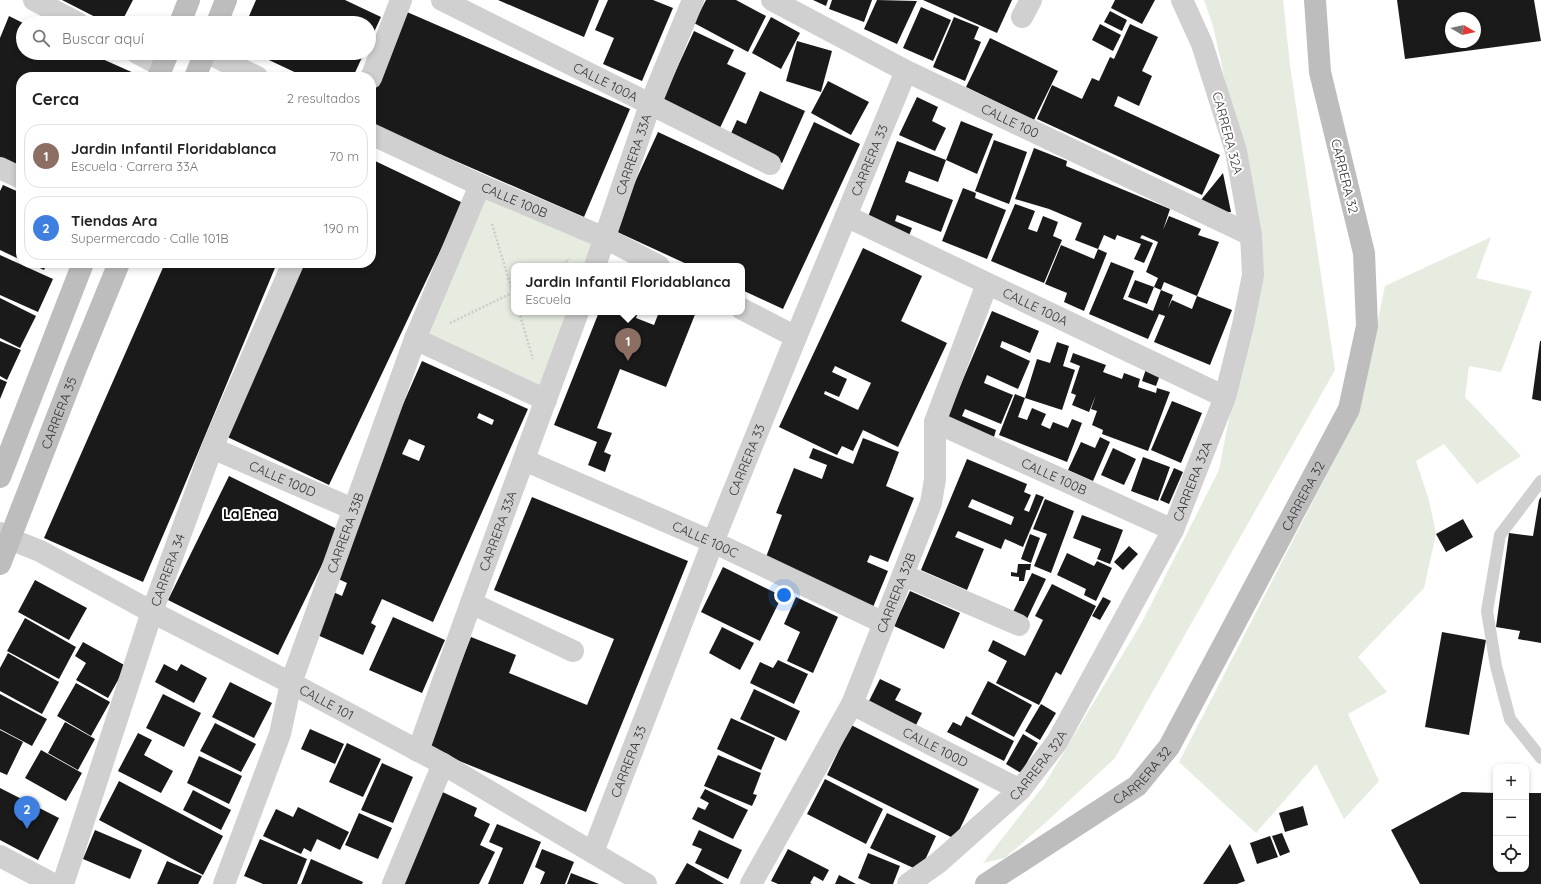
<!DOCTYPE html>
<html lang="es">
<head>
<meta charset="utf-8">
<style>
	body { margin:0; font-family:Quicksand,sans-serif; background:#f6f6f6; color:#222 }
	.controls { position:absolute; right:12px; bottom:12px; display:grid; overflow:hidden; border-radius:8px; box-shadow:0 2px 6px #0003 }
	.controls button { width:36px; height:36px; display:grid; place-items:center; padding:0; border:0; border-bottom:1px solid #e0e0e0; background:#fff; color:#222; font:20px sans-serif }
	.compass { position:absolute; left:1445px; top:12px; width:36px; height:36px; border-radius:50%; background:#fff; box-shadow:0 2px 6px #0003; rotate:99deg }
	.you { position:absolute; left:784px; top:595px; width:14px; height:14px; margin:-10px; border:3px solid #fff; border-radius:50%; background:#1a73e8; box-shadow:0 0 0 6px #1a73e833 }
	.badge { display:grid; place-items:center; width:26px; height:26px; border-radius:50%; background:#e63946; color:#fff; font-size:13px; font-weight:700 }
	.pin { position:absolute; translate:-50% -33px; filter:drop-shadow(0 1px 2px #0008) }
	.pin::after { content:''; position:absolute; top:21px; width:14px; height:12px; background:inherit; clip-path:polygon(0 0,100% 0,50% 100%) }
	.popup { position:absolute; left:511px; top:263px; width:234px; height:52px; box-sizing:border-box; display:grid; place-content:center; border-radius:8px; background:#fff; filter:drop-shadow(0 1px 3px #0005); font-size:13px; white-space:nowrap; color:#767676 }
	.popup b { font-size:15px; color:#222 }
	.popup::after { content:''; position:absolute; left:50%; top:100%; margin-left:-8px; border:8px solid transparent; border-top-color:#fff }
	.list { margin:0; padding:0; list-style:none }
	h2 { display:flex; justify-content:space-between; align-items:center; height:52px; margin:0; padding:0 16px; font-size:17px }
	h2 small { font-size:13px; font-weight:400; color:#767676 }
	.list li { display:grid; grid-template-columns:26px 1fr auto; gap:12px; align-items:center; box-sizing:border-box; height:64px; margin:0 8px 8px; padding:0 8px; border:1px solid #e0e0e0; border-radius:16px }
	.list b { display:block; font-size:15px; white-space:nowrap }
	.list p { margin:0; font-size:13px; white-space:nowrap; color:#767676 }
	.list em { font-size:13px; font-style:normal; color:#767676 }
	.icon { flex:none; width:22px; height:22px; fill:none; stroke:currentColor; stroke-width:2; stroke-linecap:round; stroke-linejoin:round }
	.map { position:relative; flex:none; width:1541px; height:884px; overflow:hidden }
	.search { position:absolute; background:#fff; box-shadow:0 2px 6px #0003; left:16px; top:16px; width:360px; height:44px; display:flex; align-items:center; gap:10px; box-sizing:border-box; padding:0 14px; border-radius:22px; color:#767676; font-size:15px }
	.panel { position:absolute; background:#fff; box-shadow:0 2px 6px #0003; left:16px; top:72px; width:360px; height:196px; border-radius:16px }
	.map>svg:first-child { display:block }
	.green { fill:#e6ecdf }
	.building { fill:#1a1a1a; fill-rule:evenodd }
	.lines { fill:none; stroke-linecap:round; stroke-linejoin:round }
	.path { stroke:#cdcdcd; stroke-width:2.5; stroke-dasharray:2 2; stroke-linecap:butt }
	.lane { stroke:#d0d0d0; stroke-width:12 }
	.street { stroke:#d0d0d0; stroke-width:22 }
	.secondary { stroke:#bdbdbd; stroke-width:22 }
	.labels { text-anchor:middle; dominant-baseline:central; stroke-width:4; stroke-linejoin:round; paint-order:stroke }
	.street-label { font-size:13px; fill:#333; stroke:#fff }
	.neighbourhood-label { font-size:14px; font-weight:bold; fill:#000; stroke:#fff }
</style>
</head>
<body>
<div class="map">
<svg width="1541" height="884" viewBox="0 0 1541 884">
	<rect width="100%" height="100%" fill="#fff"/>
	<path class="green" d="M1204,0H1283L1290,65L1335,370L1115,758L1044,824L1005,858L983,863L1044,785L1141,624L1219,470L1262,248L1213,26Z
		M480,185L605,238L595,266H514V312H578L546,400L415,339Z
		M1491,237L1476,278L1532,291L1501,372L1469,366L1465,397L1521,456L1477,484L1444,444L1416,461L1429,500L1436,534L1424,588L1358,657L1387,692L1348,714L1379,781L1344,819L1316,764L1256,833L1179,762L1359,412L1385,286Z"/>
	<path class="building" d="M62,0H133L121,23H107Z
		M256,0H345L381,17L369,43V23H246Z
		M498,0H599L584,37Z
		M608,0H653L673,8L642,81L603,64L614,38L595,30Z
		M706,0H736L766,16L748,52L694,23Z
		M813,0H828L826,6Z
		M832,0H872L864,22L829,9Z
		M877,0L917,1L897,44L864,29Z
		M923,0H1012L997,33Z
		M1115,0H1155L1142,24L1111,8Z
		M1397,0H1534L1541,41L1405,59ZM1451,18H1475V42H1451Z
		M921,7L951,20L933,61L903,48Z
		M1110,11L1127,20L1122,31L1104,22Z
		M407,12L630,109L584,217L371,124V95Z
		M9,16L23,23V53H89L136,74L135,77H21V170L0,159V38Z
		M771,17L800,33L781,69L752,53Z
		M954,17L979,27L974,39L981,42L965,81L933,67Z
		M1100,24L1121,35L1113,51L1092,40Z
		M1130,24L1158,37L1142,71L1152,76L1139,106L1118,96L1114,106L1220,155L1202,195L1037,119L1052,85L1082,99L1092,78L1099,81L1110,57L1114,59Z
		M694,31L734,50L727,64L746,73L719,130L661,103Z
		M990,38L1058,71L1034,120L966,87Z
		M797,41L832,51L821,92L786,81Z
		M254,53H364L353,77H305Z
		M828,81L869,102L851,135L811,113Z
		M760,91L805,111L782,163L728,140L737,120L746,124Z
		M917,97L938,107L932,121L946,128L935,151L899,135Z
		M961,121L993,134L977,174L946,160Z
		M814,122L860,144L783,309L742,290V266H691L613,230L658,132L783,190Z
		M994,140L1027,152L1009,204L975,191Z
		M897,141L946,160L938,182L909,171L905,182L953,200L941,232L897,215L895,221L912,228L908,238L866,222Z
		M1034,148L1067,161L1066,166L1170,209L1163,230L1169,216L1201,229L1198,235L1219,242L1197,296L1164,282L1161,290L1154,287L1147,304L1128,297L1135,280L1154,287L1158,278L1146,272L1158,242L1142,235L1140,238L1153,243L1144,263L1134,259L1141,244L1117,235L1115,240L1104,235L1098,249L1075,240L1082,223L1049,209L1015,199Z
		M371,159L463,203L329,485L221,434L303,263H371Z
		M1223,173L1231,212H1225L1201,200Z
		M3,185L21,193V260L0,250V191Z
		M963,188L976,193L975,198L1006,210L987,259L942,241Z
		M1015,204L1035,211L1028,229L1037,232L1043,216L1058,222L1053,236L1062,240L1044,283L991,261Z
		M1061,245L1094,259L1098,249L1107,253L1084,311L1064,302L1067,293L1045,284Z
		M863,248L922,276L901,321L947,343L898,447L863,430L853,451L842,446L837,455L779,427ZM835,366L871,383L858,410L824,394L825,391L839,397L847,379L832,372Z
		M0,255L53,279L38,312L0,295Z
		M1111,262L1134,271L1123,299L1153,311L1161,290L1173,295L1168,308L1172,300L1192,309L1197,296L1232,310L1210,365L1154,342L1165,316L1159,314L1148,339L1089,314Z
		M29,263H47L44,270Z
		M165,263H277L177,503L143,582L44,538Z
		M0,298L36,316L20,348L0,338Z
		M992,311L1039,331L1030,353L1002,341L1000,347L1030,361L1018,389L987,375L984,383L1013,395L1001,424L965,409L962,416L996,430L994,437L947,417Z
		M599,312H638L636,318L654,325L659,312H696L666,387L620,369L597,428L612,433L604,452L611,455L605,472L588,465L597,442L554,425Z
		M0,341L21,350L7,380L0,376Z
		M1540,341H1541V401L1532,399Z
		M1057,342L1069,346L1063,366L1075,370L1062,410L1025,398L1018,417L1027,420L1032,408L1046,414L1041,425L1050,429L1053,422L1068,428L1072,419L1082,423L1067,462L999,435L1015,394L1025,398L1037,359L1050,363Z
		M1073,353L1106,365L1103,372L1122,379L1124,373L1140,379L1138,387L1156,393L1157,388L1170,392L1148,451L1102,434L1103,430L1092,425L1097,411L1091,409L1096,395L1089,412L1072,405L1076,395L1071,393L1080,366L1070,362Z
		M422,361L528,409L433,622L382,599L371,623L376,626L363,655L315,634L329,590L342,596L347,583L332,576L371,477ZM479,413L494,420L492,425L477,418ZM409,439L425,446L419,461L402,454Z
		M1147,366L1161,372L1156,386L1142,381Z
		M0,379L7,382L0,399Z
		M1172,401L1202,413L1181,463L1151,450Z
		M1100,437L1110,442L1093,481L1068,470L1081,442L1095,448Z
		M863,438L899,452L886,486L914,498L888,562L870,555L867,562L888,571L871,612L766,557L782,515L776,513L794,468L822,479L827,465L809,458L813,448L853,464Z
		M1113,448L1136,459L1124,485L1101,475Z
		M1143,457L1170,467L1158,501L1131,491Z
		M967,459L1027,484L1024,492L1031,495L1024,510L1029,512L1036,494L1044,497L1023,547L1005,539L1001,549L958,531L955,537L984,549L967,590L921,570ZM972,499L1014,517L1011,525L968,507Z
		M1174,468L1183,472L1169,504L1160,500Z
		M229,476L339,530L278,655L168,600Z
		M532,497L688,561L586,812L427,748L471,637L516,655L509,673L587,705L614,639L494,590Z
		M1541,497V643L1518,639L1520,631L1496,627L1509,533L1533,536L1539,500Z
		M1045,499L1074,511L1051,573L1034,566L1047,534L1033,529Z
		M1082,515L1123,530L1110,564L1097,559L1101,549L1073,538Z
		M1463,519L1473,537L1446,552L1436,534Z
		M1030,534L1040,538L1031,563L1021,559Z
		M1129,546L1138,554L1123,570L1114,562Z
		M1067,553L1094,566L1097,561L1112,568L1096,601L1084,595L1086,589L1057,575Z
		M1018,564H1031L1030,570H1026L1024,581H1019V577L1011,576V572L1017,573Z
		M723,567L782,596L760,641L701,612Z
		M1032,573L1046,579L1026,621L1012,614Z
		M35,580L87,608L69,640L18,612Z
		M1052,584L1096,606L1061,675L1056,672L1039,705L996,683L1007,661L988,651L993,640L1025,656L1043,620L1035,616Z
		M910,591L960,613L944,649L894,626Z
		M796,597L838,617L813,673L787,661L800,632L784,624Z
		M1103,597L1111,601L1100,620L1092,616Z
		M393,617L445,640L422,693L369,670Z
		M25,618L76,647L59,679L7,651Z
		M722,627L754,643L740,670L709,653Z
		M1442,632L1486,640L1469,735L1425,727Z
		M83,642L126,666L108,698L76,680L86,663L75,656Z
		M8,653L59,682L42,714L0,691V668Z
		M778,660L808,674L794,704L750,683L760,662L773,668Z
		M164,664L177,671L181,664L207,678L194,703L155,682Z
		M880,679L901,689L895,700L922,713L915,727L868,703Z
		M988,681L1032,705L1014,737L971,714Z
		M230,682L272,703L254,738L212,717Z
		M76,683L110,702L91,736L57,716Z
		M754,689L800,711L786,741L740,719Z
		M0,694L47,719L32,746L0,729Z
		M163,694L201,713L184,747L146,728Z
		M1041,704L1056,713L1040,740L1025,731Z
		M966,716L1014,741L1004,761L947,732L953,722L961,726Z
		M731,718L775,738L761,770L717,749Z
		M65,722L95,739L78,770L48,753Z
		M215,723L256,744L241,772L200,751Z
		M851,725L979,789L955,839L827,775Z
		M310,729L344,744L335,764L301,749Z
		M0,730L23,742L7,775L0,772Z
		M138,733L152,740L144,755L173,771L161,793L118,771Z
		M1023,734L1038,743L1021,773L1006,764Z
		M347,743L381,759L363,797L329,782Z
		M41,750L82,773L66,801L25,778Z
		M718,755L761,773L753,794L757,795L752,806L704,786Z
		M199,756L242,776L229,804L187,783Z
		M382,763L413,777L393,823L361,810Z
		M825,779L883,809L866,844L807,814Z
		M119,781L223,836L203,875L99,820Z
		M0,788L59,818L38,860L0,840Z
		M436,789L477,808L474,816L490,824L480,845L495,852L479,884H397Z
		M705,789L748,810L733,839L692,819L698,807L705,810L709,803L700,798Z
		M193,790L231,810L221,830L183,810Z
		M1462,792L1496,793V869H1526V793H1541V884H1420L1391,830Z
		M1303,806L1308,825L1285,832L1279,813Z
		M298,807L349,832L340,850L317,839L311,852L304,848L301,854L263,836L276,809L293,817Z
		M359,813L392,828L378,859L345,845Z
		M887,813L936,836L920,871L870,848Z
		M497,824L541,842L523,884H488L503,848L489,842Z
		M95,830L142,850L130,879L83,859Z
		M699,830L742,850L728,879L695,863L702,849L692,845Z
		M1282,833L1290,852L1280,856L1272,836Z
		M1270,836L1278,857L1257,864L1250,843Z
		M260,839L307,859L297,884H263L244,876Z
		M1230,844L1245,881L1237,884H1203Z
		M542,849L574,862L565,884H540L545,872L535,867Z
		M788,849L829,870L823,881L814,876L810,883L812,884H778L771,881Z
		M868,853L900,866L893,884H871L858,878Z
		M311,859L363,882L362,884H301Z
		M167,861L202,876L198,884H157Z
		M687,863L724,884H675Z
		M571,873L599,884H567Z
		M839,875L856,884H835Z"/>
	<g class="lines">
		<path class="path" d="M492,224L514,297
			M559,266L570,259
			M519,312L533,359
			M450,323L514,292"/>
		<path class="lane" d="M1541,481L1500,535L1487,611L1496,666L1510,719L1541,758"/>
		<g class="street">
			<path d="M34,0L78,23"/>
			<path id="s1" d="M442,0L770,164"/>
			<path id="s2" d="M772,0L906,71L1251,235"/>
			<path d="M1022,17L1031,0"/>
			<path d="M137,53L162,66"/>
			<path d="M208,53L257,77"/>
			<path d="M371,78L401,0"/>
			<path id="s3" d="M371,134L480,185L605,238L659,266"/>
			<path d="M0,168L21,178"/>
			<path id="s4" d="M846,216L1225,397"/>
			<path id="s5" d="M595,266L650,105L693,0"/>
			<path d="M742,309L796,337"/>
			<path d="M415,339L546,400"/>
			<path id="s6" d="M935,422L1173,530"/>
			<path id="s7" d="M212,448L353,509"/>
			<path id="s8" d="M524,460L713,542L884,623"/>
			<path id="s9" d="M0,533L10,539L40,551L152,612L291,683L443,764L646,884"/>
			<path d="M903,575L1019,625"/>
			<path d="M471,603L573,651"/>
			<path id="s10" d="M852,704L1020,790"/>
			<path id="s11" d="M418,751L471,603L578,312"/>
			<path id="s12" d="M593,852L713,542L796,337L906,71"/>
			<path d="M0,856L53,884"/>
			<path id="s13" d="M63,884L152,612L212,448L293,263"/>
			<path id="s14" d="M224,884L280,734L291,683L415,339L480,185"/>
			<path d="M393,884L443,764"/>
			<path id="s15" d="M751,884L852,704L884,623L931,503L935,479V422L987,284"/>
			<path id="s16" d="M908,884L938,863L1020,790L1057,742L1173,530L1225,397L1243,325L1253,275L1251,235L1236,151L1202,44L1182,0"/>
		</g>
		<g class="secondary">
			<path d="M180,23L189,0"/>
			<path d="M217,23L226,0"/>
			<path d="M158,77L168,53"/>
			<path d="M195,77L205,53"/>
			<path d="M0,477L83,263"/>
			<path id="s17" d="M0,564L76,368L119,263"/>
			<path id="s18" d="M986,884L1137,786L1169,747L1349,409L1367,326L1364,253L1320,72L1315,0"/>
		</g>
	</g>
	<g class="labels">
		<g class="street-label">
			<text stroke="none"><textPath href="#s1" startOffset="183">CALLE 100A</textPath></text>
			<text stroke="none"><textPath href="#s2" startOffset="267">CALLE 100</textPath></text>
			<text transform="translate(1228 133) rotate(75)">CARRERA 32A</text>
			<text stroke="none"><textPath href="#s5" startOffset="118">CARRERA 33A</textPath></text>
			<text stroke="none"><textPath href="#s12" startOffset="745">CARRERA 33</textPath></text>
			<text transform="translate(1345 176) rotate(76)">CARRERA 32</text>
			<text stroke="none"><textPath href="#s3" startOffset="158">CALLE 100B</textPath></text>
			<text stroke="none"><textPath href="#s4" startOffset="210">CALLE 100A</textPath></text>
			<text stroke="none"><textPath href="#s17" startOffset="162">CARRERA 35</textPath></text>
			<text stroke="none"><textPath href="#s12" startOffset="421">CARRERA 33</textPath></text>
			<text stroke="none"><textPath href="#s6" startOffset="131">CALLE 100B</textPath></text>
			<text stroke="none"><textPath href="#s7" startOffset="77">CALLE 100D</textPath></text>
			<text stroke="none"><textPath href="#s16" startOffset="501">CARRERA 32A</textPath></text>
			<text stroke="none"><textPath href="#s18" startOffset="515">CARRERA 32</textPath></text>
			<text stroke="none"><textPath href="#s11" startOffset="234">CARRERA 33A</textPath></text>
			<text stroke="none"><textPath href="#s14" startOffset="372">CARRERA 33B</textPath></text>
			<text stroke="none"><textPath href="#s8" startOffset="198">CALLE 100C</textPath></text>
			<text stroke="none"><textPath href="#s13" startOffset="331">CARRERA 34</textPath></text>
			<text stroke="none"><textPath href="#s15" startOffset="326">CARRERA 32B</textPath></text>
			<text stroke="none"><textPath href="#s9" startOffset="368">CALLE 101</textPath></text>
			<text stroke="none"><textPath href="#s10" startOffset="94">CALLE 100D</textPath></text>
			<text stroke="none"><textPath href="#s12" startOffset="97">CARRERA 33</textPath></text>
			<text stroke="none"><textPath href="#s16" startOffset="177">CARRERA 32A</textPath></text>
			<text stroke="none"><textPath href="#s18" startOffset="191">CARRERA 32</textPath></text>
		</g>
		<g class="neighbourhood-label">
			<text x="250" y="514">La Enea</text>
		</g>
	</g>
</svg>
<div class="controls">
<button>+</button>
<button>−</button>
<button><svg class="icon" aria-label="locate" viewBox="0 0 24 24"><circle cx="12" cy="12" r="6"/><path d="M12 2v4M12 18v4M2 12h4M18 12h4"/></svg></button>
</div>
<svg class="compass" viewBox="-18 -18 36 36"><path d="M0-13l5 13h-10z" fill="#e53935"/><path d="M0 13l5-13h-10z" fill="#767676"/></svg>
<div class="you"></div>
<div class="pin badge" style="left:628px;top:361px;background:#8d6e63">1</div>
<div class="popup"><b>Jardin Infantil Floridablanca</b>Escuela</div>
<div class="pin badge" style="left:27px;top:829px;background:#3f7fe0">2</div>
<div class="search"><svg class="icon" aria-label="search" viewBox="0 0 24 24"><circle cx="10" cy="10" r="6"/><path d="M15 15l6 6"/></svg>Buscar aquí</div>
<section class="panel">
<h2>Cerca<small>2 resultados</small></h2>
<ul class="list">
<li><span class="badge" style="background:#8d6e63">1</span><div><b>Jardin Infantil Floridablanca</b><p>Escuela · Carrera 33A</p></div><em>70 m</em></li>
<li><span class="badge" style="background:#3f7fe0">2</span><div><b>Tiendas Ara</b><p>Supermercado · Calle 101B</p></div><em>190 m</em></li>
</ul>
</section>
</div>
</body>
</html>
